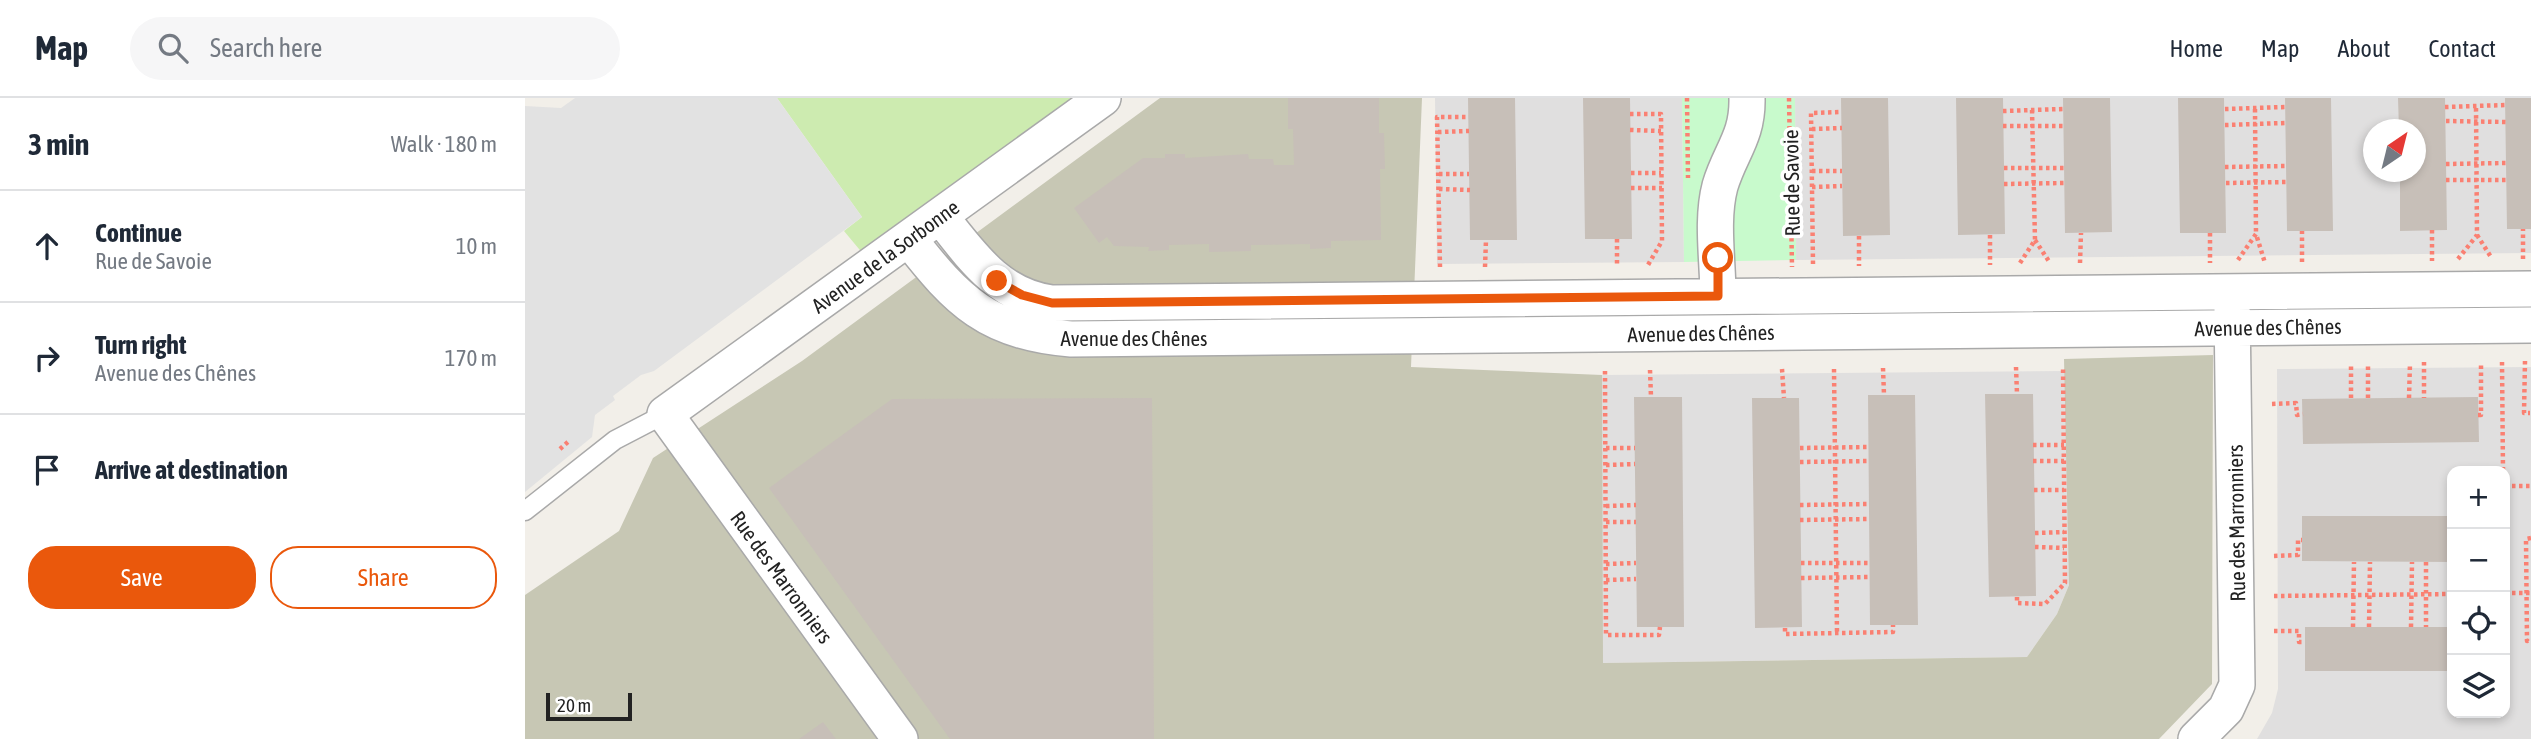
<!DOCTYPE html>
<html lang="en">
<head>
<meta charset="utf-8">
<style>
	body { margin:0; font-family:"Asap Condensed",sans-serif; background:#f6f6f7; color:#1f2937 }
	.controls { position:absolute; right:21px; bottom:21px; display:grid; overflow:hidden; border-radius:14px; box-shadow:0 4px 10px #0003 }
	.controls button { width:63px; height:63px; display:grid; place-items:center; padding:0; border:0; border-bottom:2px solid #e0e1e3; background:#fff; color:#1f2937; font:35px sans-serif }
	.compass { position:absolute; left:1838px; top:21px; width:63px; height:63px; border-radius:50%; background:#fff; box-shadow:0 4px 10px #0003; rotate:35deg }
	.scale { position:absolute; left:21px; bottom:18px; width:86px; box-sizing:border-box; padding-left:7px; border:4px solid #222; border-top:0; font-size:19px; line-height:24px; white-space:nowrap; color:#222; -webkit-text-stroke:5px #fff; paint-order:stroke }
	.stop { position:absolute; width:21px; height:21px; margin:-16px; border:5px solid #ea580c; border-radius:50%; background:#fff }
	.stop.end { background:#ea580c; border-color:#fff; box-shadow:0 2px 7px #0008 }
	.list { margin:0; padding:0; list-style:none }
	h2 { display:flex; justify-content:space-between; align-items:center; height:91px; margin:0; padding:0 28px; font-size:30px }
	h2 small { font-size:23px; font-weight:400; color:#747a83 }
	.list li { display:grid; grid-template-columns:46px 1fr auto; gap:21px; align-items:center; box-sizing:border-box; height:112px; padding:0 28px; border-top:2px solid #e0e1e3 }
	.list b { display:block; font-size:26px; white-space:nowrap }
	.list p { margin:0; font-size:23px; white-space:nowrap; color:#747a83 }
	.list em { font-size:23px; font-style:normal; color:#747a83 }
	.actions { display:flex; gap:14px; padding:21px 28px }
	.actions a { flex:1; padding:16px 0; border:2px solid #ea580c; border-radius:28px; text-align:center; font-size:24px; color:#ea580c }
	.actions .main { background:#ea580c; color:#fff }
	.icon { flex:none; width:38px; height:38px; fill:none; stroke:currentColor; stroke-width:2; stroke-linecap:round; stroke-linejoin:round }
	.map { position:relative; flex:none; width:2006px; height:641px; overflow:hidden }
	header { display:flex; align-items:center; gap:42px; box-sizing:border-box; height:98px; padding:0 35px; background:#fff; border-bottom:2px solid #e0e1e3 }
	header strong { font-size:33px }
	nav { display:flex; gap:38px; margin-inline-start:auto; font-size:24px }
	.search { width:490px; height:63px; background:#f6f6f7; display:flex; align-items:center; gap:18px; box-sizing:border-box; padding:0 24px; border-radius:38px; color:#747a83; font-size:26px }
	main { display:flex }
	aside { flex:1; background:#fff }
	.map>svg:first-child { display:block }
	.residential { fill:#e0dfdf; fill-rule:evenodd }
	.construction { fill:#c7c7b4 }
	.grass { fill:#cdebb0 }
	.park { fill:#c8facc }
	.parking { fill:#e2e2e2 }
	.building { fill:#c7bfb8 }
	.lines { fill:none; stroke-linecap:round; stroke-linejoin:round }
	.lane-casing { stroke:#a9a9a9; stroke-width:21 }
	.street-casing { stroke:#a9a9a9; stroke-width:38 }
	.path { stroke:#fa8072; stroke-width:4.5; stroke-dasharray:3.5 3.5; stroke-linecap:butt }
	.lane { stroke:#fff; stroke-width:18 }
	.street { stroke:#fff; stroke-width:35 }
	.route { stroke:#ea580c; stroke-width:9 }
	.labels { text-anchor:middle; dominant-baseline:central; stroke-width:7; stroke-linejoin:round; paint-order:stroke }
	.street-label { font-size:21px; fill:#222; stroke:#fff }
</style>
</head>
<body>
<header>
<strong>Map</strong>
<div class="search"><svg class="icon" aria-label="search" viewBox="0 0 24 24"><circle cx="10" cy="10" r="6"/><path d="M15 15l6 6"/></svg>Search here</div>
<nav><a>Home</a><a>Map</a><a>About</a><a>Contact</a></nav>
</header>
<main>
<aside>
<h2>3 min<small>Walk · 180 m</small></h2>
<ul class="list">
<li><svg class="icon" aria-label="ahead" viewBox="0 0 24 24"><path d="M12 20V5M6 11l6-6 6 6"/></svg><div><b>Continue</b><p>Rue de Savoie</p></div><em>10 m</em></li>
<li><svg class="icon" aria-label="right" viewBox="0 0 24 24"><path d="M7 20v-9h11M14 6l5 5-5 5"/></svg><div><b>Turn right</b><p>Avenue des Chênes</p></div><em>170 m</em></li>
<li><svg class="icon" aria-label="arrive" viewBox="0 0 24 24"><path d="M6 21V4h12l-3 4 3 4H6"/></svg><div><b>Arrive at destination</b></div></li>
</ul>
<div class="actions"><a class="main">Save</a><a>Share</a></div>
</aside>
<div class="map">
<svg width="2006" height="641" viewBox="0 0 2006 641">
	<rect width="100%" height="100%" fill="#f2efe9"/>
	<path class="residential" d="M910,0H1157L1159,164L912,166Z
		M1270,0H2006V155L1271,162ZM1848,32H1890V74H1848Z
		M2006,269V641H1732L1747,615L1753,591L1752,271ZM1927,373H1980V615H1927Z
		M1542,273L1544,487L1532,516L1502,559L1077,565V277Z"/>
	<path class="construction" d="M635,0H897L886,269L1077,277L1078,565L1502,559L1532,516L1544,487L1539,261L1688,257L1687,586L1634,641H0V497L94,433L128,360L277,263Z"/>
	<path class="grass" d="M252,0H553L339,157L319,133L337,119Z"/>
	<path class="park" d="M1157,0H1270L1271,162L1159,164Z"/>
	<path class="parking" d="M50,0H252L337,119L129,273L116,277L88,298L90,302L70,317L67,339L0,394V8L36,10Z"/>
	<path class="building" d="M763,0H854V35H859L860,71H855L856,142L806,143V150L785,151V146L726,147V153L684,154V146L644,147V152L623,153L624,149L589,148L582,139L574,145L549,110L618,60H640V56H660V60L723,56L724,61H748L749,67H769L768,31H763Z
		M943,0H990L992,142H945Z
		M1058,0H1105L1107,141H1060Z
		M1316,0H1363L1365,137L1318,138Z
		M1431,0H1478L1480,136L1433,137Z
		M1538,0H1585L1587,134L1540,135Z
		M1653,0H1699L1701,135H1655Z
		M1760,0H1806L1808,133H1762Z
		M1873,0H1920L1922,132L1875,133V74H1890V32H1874Z
		M1980,0H2006V131H1982Z
		M1460,296H1508L1511,498L1464,499Z
		M1343,297H1390L1393,527H1345Z
		M1109,299H1157L1159,529H1112Z
		M1953,299L1954,344L1778,346L1777,301Z
		M627,300L629,641H425L244,390L367,301Z
		M1227,300H1274L1277,529L1230,530Z
		M1777,418H1927V464L1777,463Z
		M1780,529H1927V573H1780Z
		M298,624L311,641H274Z"/>
	<g class="lines">
		<g class="lane-casing">
			<path id="lane" d="M0,413L90,342L140,316"/>
		</g>
		<g class="street-casing">
			<path id="street" d="M415,118C446,157 473,198 527,205L2006,191
				M384,141C432,203 464,235 546,241L2006,227
				M1193,198C1193,163 1186,122 1195,88C1205,54 1223,39 1222,0
				M375,641L140,316L578,0
				M1671,641L1701,611L1712,587L1707,209"/>
		</g>
		<path class="path" d="M1162,0L1163,80
			M1264,0L1267,169
			M1920,9L1981,7
			M1700,11L1760,9
			M1730,11L1731,136
			M1478,13L1538,11
			M1105,16H1136L1137,143L1123,167
			M1921,23L1981,24
			M1700,27L1760,25
			M1478,28H1539
			M1287,31L1317,30
			M1105,32L1136,33
			M913,34L944,33
			M1921,66L1981,65
			M1700,69L1761,68
			M1479,70H1539
			M1287,73H1317
			M1106,75H1136
			M914,76H944
			M1921,82H1982
			M1701,85L1762,84
			M1479,86L1539,85
			M1287,89L1317,88
			M1106,90H1137
			M914,91L945,92
			M1907,132V163
			M1685,135V165
			M1465,137V167
			M1952,137L1966,159
			M1334,138V168
			M1092,141V168
			M1510,142L1525,165
			M1933,161L1952,137L1951,8
			M1998,161V131
			M1713,162L1731,136L1740,165
			M1777,164V133
			M1495,165L1510,142L1507,12
			M1555,165L1556,135
			M1288,166L1286,15L1316,14
			M915,169L912,19H944
			M960,169L961,142
			M2000,263L1999,315H2005
			M1899,264V300
			M1977,264L1978,373
			M1491,269L1492,296
			M1358,270L1359,297
			M1257,271L1259,300
			M1309,271L1312,535
			M1125,272L1126,299
			M1080,273L1081,537H1134L1135,529
			M1826,300V265
			M1843,300V265
			M1884,300L1885,265
			M1747,306L1771,305L1772,317L1778,316
			M1953,317H1956V264
			M1508,347H1539
			M1081,350H1110
			M1275,350L1343,349
			M35,351L44,343
			M1508,363H1539
			M1275,364L1344,363
			M1081,367L1110,366
			M1980,388H2006
			M1509,392H1539
			M1275,407L1344,406
			M1081,408L1111,407
			M1275,422L1344,421
			M1081,424H1111
			M1510,435L1539,434
			M2006,440L2001,441L2002,543L2006,542
			M1510,449L1539,450
			M1749,458L1773,457V442H1777
			M1901,464V529
			M1276,465H1345
			M1081,466L1111,465
			M1276,480L1345,479
			M1081,482L1111,481
			M1980,495H2006
			M1749,498L1927,496
			M1492,499V505L1520,506L1540,485L1538,268
			M1828,529L1829,464
			M1844,529L1845,464
			M1886,529L1887,464
			M1260,530V536L1368,534V527
			M1749,533H1774V544H1780"/>
		<use href="#lane" class="lane"/>
		<use href="#street" class="street"/>
	</g>
	<g class="lines">
		<path class="route" d="M472,183L497,197L527,205L1193,198V160"/>
	</g>
	<g class="labels">
		<g class="street-label">
			<text transform="translate(1266 85) rotate(-91)">Rue de Savoie</text>
			<text transform="translate(360 158) rotate(-36)">Avenue de la Sorbonne</text>
			<text transform="translate(1743 229) rotate(-1)">Avenue des Chênes</text>
			<text transform="translate(1176 235) rotate(-1)">Avenue des Chênes</text>
			<text x="609" y="240">Avenue des Chênes</text>
			<text transform="translate(1711 425) rotate(-91)">Rue des Marronniers</text>
			<text transform="translate(257 479) rotate(54)">Rue des Marronniers</text>
		</g>
	</g>
</svg>
<div class="controls">
<button>+</button>
<button>−</button>
<button><svg class="icon" aria-label="locate" viewBox="0 0 24 24"><circle cx="12" cy="12" r="6"/><path d="M12 2v4M12 18v4M2 12h4M18 12h4"/></svg></button>
<button><svg class="icon" aria-label="layers" viewBox="0 0 24 24"><path d="M12 4l9 5-9 5-9-5zM3 14l9 5 9-5"/></svg></button>
</div>
<svg class="compass" viewBox="-18 -18 36 36"><path d="M0-13l5 13h-10z" fill="#e53935"/><path d="M0 13l5-13h-10z" fill="#747a83"/></svg>
<div class="scale">20 m</div>
<div class="stop" style="left:1193px;top:160px"></div>
<div class="stop end" style="left:472px;top:183px"></div>
</div>
</main>
</body>
</html>
